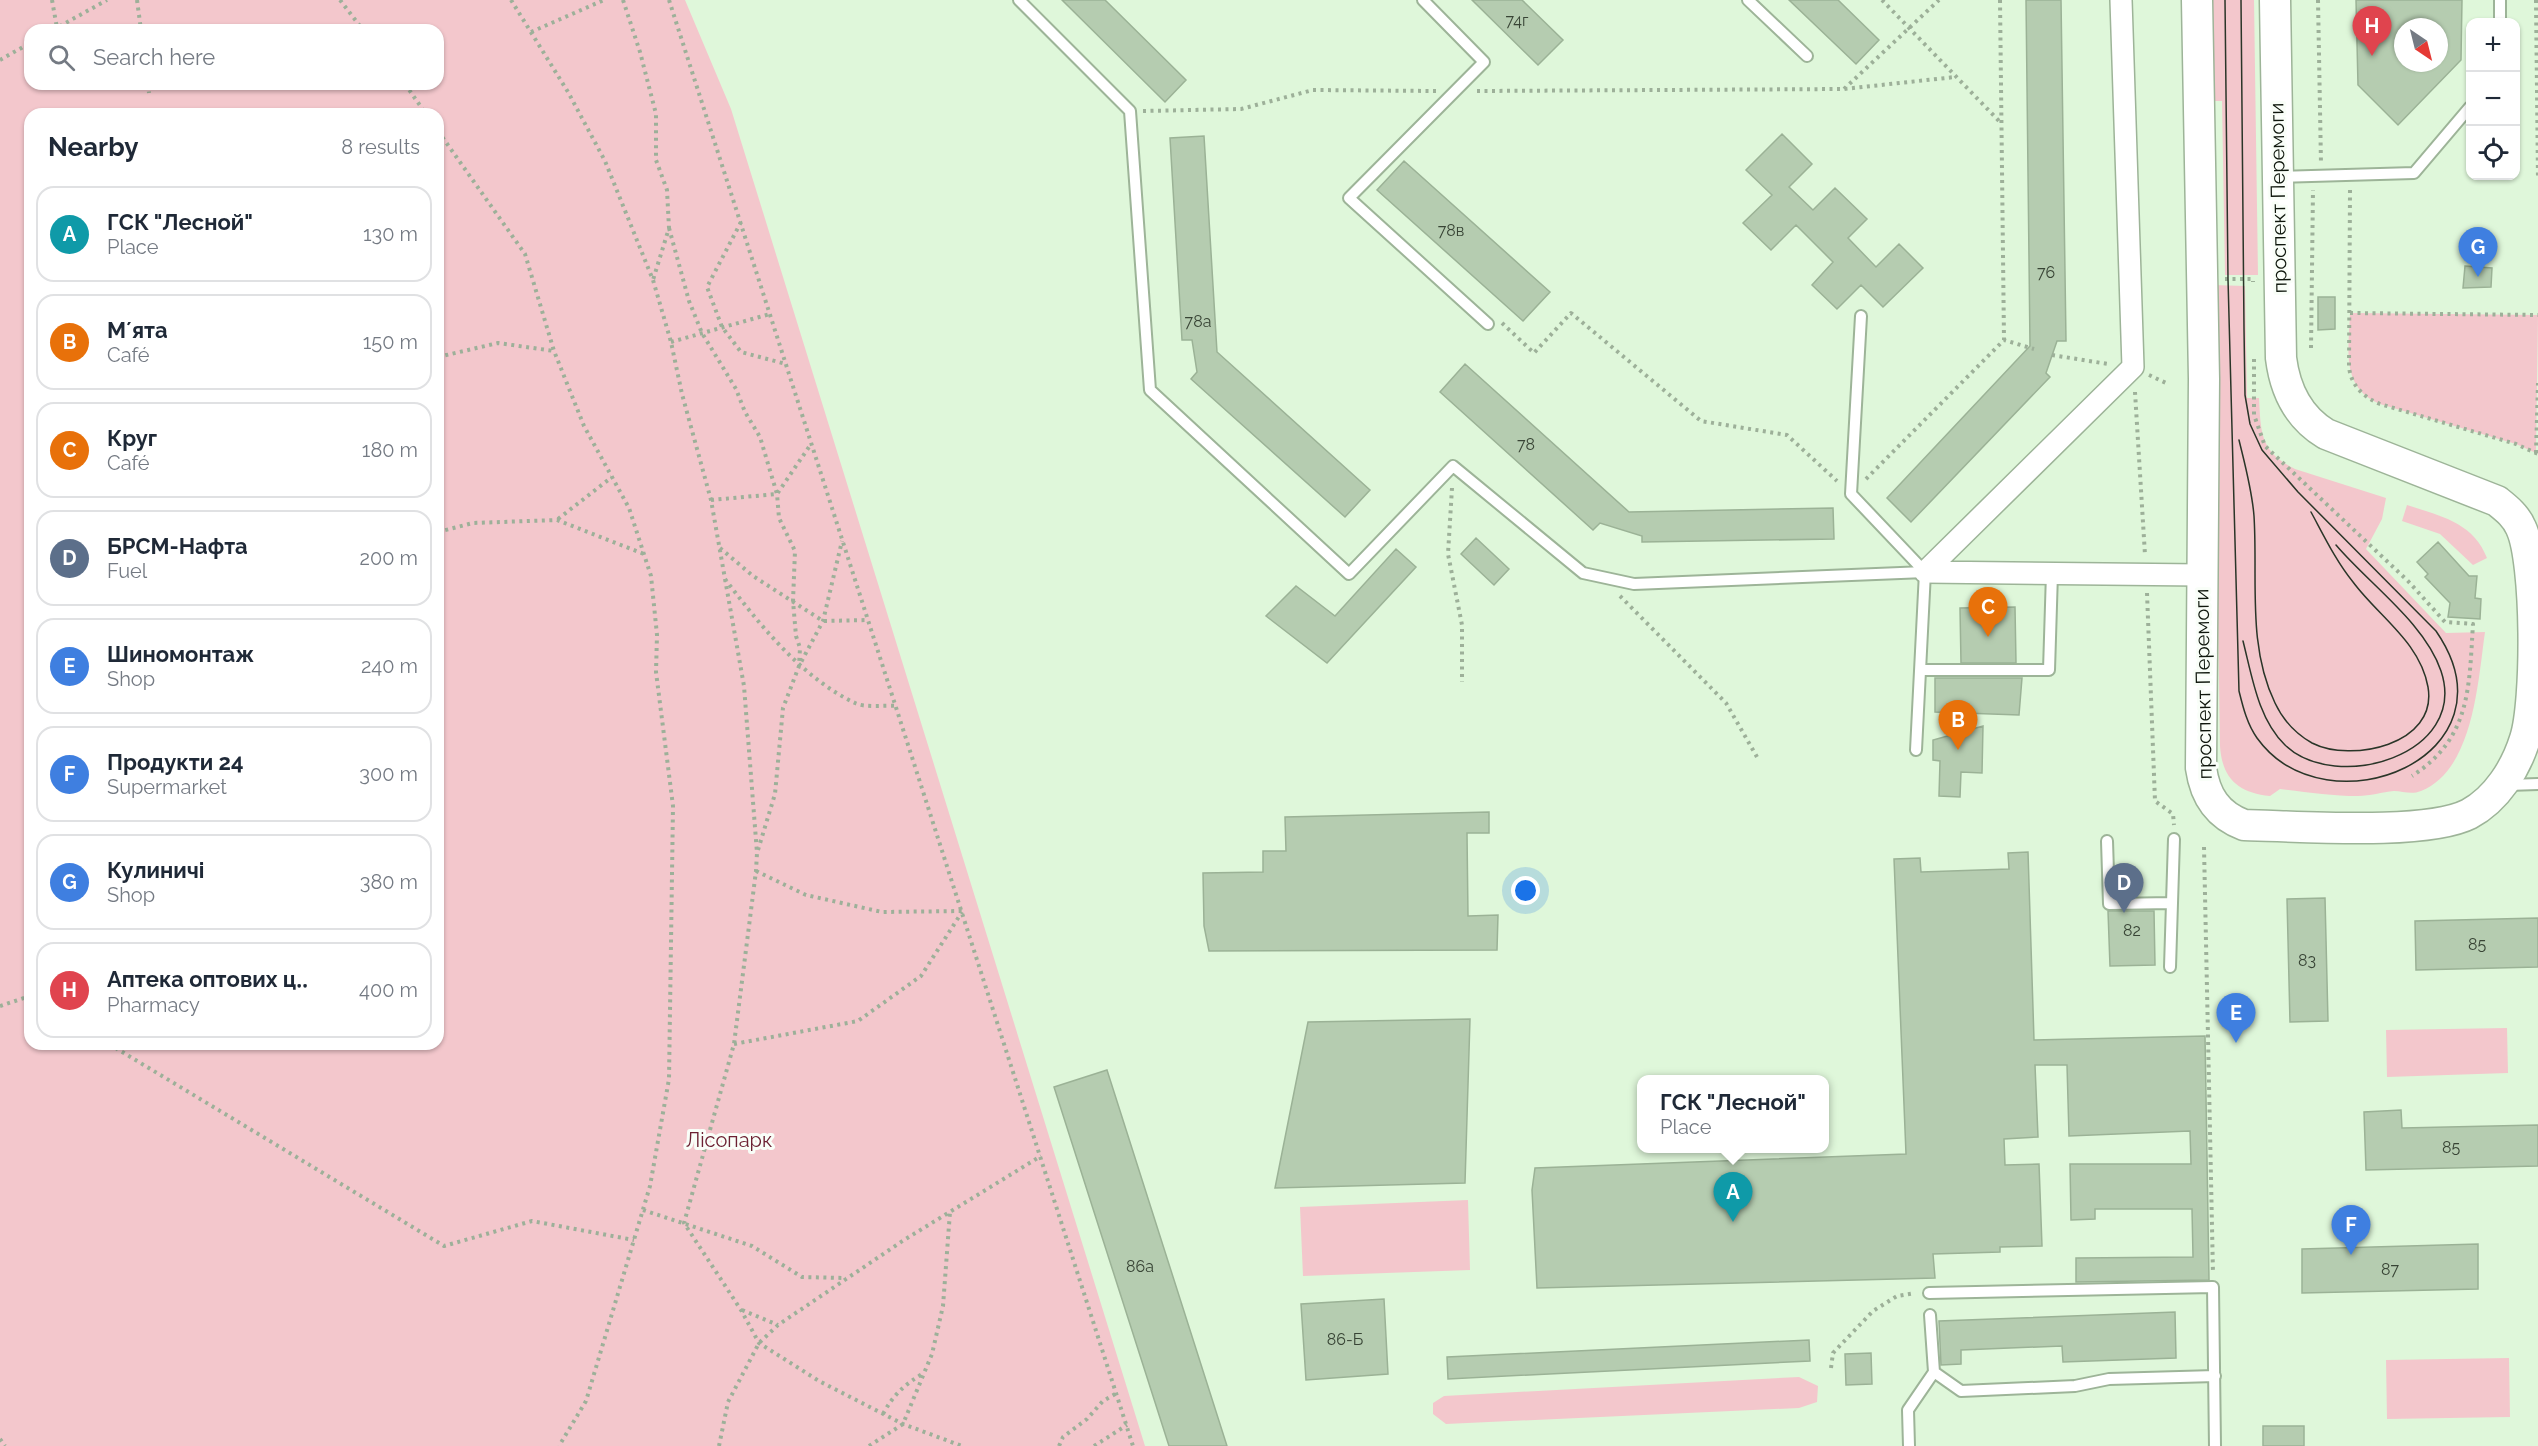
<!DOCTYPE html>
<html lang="en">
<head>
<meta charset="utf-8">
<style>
	body { margin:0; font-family:Raleway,sans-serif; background:#f6f6f7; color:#1f2937 }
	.controls { position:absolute; right:18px; top:18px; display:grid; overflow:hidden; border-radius:12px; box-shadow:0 2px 4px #0004 }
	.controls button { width:54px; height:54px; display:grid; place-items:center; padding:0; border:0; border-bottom:2px solid #e0e1e3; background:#fff; color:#1f2937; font:30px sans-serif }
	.compass { position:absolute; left:2394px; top:18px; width:54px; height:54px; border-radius:50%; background:#fff; box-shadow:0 2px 4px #0004; rotate:145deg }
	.you { position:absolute; left:1526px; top:891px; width:21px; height:21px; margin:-15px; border:4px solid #fff; border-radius:50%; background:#1a73e8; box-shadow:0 0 0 9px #1a73e833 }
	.badge { display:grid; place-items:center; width:39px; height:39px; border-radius:50%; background:#bd2e55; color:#fff; font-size:20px; font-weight:700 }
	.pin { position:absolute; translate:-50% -50px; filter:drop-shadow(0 2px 3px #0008) }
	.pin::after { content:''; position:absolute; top:32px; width:21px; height:18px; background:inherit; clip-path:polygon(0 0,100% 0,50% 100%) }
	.popup { position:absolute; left:1637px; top:1075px; width:192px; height:78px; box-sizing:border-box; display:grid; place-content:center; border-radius:12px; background:#fff; filter:drop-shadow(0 2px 4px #0005); font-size:20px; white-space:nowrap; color:#747a83 }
	.popup b { font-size:22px; color:#1f2937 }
	.popup::after { content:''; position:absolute; left:50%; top:100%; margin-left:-12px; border:12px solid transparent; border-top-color:#fff }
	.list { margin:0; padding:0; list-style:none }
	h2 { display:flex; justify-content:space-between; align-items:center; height:78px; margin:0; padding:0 24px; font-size:26px }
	h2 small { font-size:20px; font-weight:400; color:#747a83 }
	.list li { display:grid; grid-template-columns:39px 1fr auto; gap:18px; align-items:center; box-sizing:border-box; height:96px; margin:0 12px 12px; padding:0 12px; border:2px solid #e0e1e3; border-radius:18px }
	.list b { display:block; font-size:22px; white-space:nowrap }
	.list p { margin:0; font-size:20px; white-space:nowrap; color:#747a83 }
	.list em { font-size:20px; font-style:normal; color:#747a83 }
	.icon { flex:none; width:33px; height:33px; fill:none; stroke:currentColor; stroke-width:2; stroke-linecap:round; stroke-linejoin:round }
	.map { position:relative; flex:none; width:2538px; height:1446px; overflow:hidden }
	.search { position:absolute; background:#fff; box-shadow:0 2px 4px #0004; left:24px; top:24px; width:420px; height:66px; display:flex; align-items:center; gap:15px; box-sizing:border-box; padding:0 21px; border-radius:18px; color:#747a83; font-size:22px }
	.panel { position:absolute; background:#fff; box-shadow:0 2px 4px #0004; left:24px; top:108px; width:420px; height:942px; border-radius:18px }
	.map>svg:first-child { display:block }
	.green { fill:#f3c7cc; fill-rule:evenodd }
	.building { fill:#b5ccb0; stroke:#9bb296; stroke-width:1.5; fill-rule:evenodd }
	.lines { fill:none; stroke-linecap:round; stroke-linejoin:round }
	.lane-casing { stroke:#9db498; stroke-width:14 }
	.street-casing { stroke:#9db498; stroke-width:24 }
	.secondary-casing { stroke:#9db498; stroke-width:33 }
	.path { stroke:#9db099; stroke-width:4; stroke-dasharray:3 4.5; stroke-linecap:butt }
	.lane { stroke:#fff; stroke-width:10 }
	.street { stroke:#fff; stroke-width:21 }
	.secondary { stroke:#fff; stroke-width:30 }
	.tram { stroke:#2a3528; stroke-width:1.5 }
	.labels { text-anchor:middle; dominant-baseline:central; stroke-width:6; stroke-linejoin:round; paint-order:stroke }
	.number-label { font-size:16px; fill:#384435 }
	.street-label { font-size:20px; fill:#0e160c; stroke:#f9fef8 }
	.park-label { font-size:20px; fill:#6c2032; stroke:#f9fef8 }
</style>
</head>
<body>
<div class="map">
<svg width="2538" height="1446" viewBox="0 0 2538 1446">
	<rect width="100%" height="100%" fill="#dff7da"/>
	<path class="green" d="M0,0H685L731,109L1145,1446H0ZM30,30H438V84H30ZM30,114H438V1044H30Z
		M2209,0H2254L2258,275H2225L2222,101H2210Z
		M2213,285L2245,286L2247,398H2259C2261,433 2260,452 2295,469L2386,498L2382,519L2366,549L2446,633L2485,632C2478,680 2474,770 2421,791C2411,795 2403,791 2394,791C2382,792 2370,796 2358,796C2332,796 2306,792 2280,789L2270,796C2238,793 2222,778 2220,746Z
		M2350,313L2538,315L2536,453L2516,444L2380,404C2340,388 2349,348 2350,313Z
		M2407,505C2440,516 2473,522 2487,558L2473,565L2440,534L2402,521Z
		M2507,1028L2508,1073L2387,1077L2386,1030Z
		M1468,1200L1470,1270L1303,1276L1300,1207Z
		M2509,1358L2510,1417L2387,1419L2386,1360Z
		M1799,1377L1818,1386L1817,1402L1799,1408L1446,1424L1433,1414V1403L1444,1396Z"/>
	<path class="building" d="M1062,0H1105L1186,80L1165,102Z
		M1472,0H1522L1563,40L1538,65Z
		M1789,0H1838L1879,40L1856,64Z
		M2026,0H2061L2066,341H2057L2046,373L2050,377L1911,522L1887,498L2030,346Z
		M2356,0H2462L2461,60L2398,125L2358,85ZM2403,27H2439V63H2403Z
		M1782,134L1812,164L1789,187L1813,210L1835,188L1867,219L1848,238L1876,267L1899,244L1923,268L1883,307L1861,285L1837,309L1812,285L1833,262L1796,225L1771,250L1743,223L1772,195L1746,170Z
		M1204,136L1217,352L1370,490L1345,517L1191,379L1197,372L1192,340H1182L1170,138Z
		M1404,161L1550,292L1523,321L1377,190Z
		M2465,266L2492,268L2491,287L2463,288Z
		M2318,297H2335V329L2318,330Z
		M1465,364L1629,512L1833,508L1834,539L1642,542V536L1600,523L1593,530L1440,392Z
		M1476,538L1509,569L1494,585L1461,554Z
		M2438,542L2469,576H2477L2475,598L2481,599L2480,619L2448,617L2450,603L2425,577L2428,574L2417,562Z
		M1396,549L1416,567L1327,663L1266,616L1296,586L1335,616Z
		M2015,607L2016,663H1961L1960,608Z
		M1935,678H2022L2019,715L1935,712Z
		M1983,726L1982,773L1961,772L1960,797L1939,796L1940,761L1933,760V740Z
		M1489,812V833H1467L1468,916L1498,915L1497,950L1209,951L1204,926L1203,873L1263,872V851H1286L1285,817Z
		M2028,852L2034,1040L2205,1036L2209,1280L2076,1282V1258L2193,1257L2192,1209H2095V1219L2071,1220L2070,1164H2191L2190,1131L2069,1136L2067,1065H2035L2038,1137L2004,1139L2005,1165L2039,1164L2042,1246L2000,1247V1252L1933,1254L1935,1278L1537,1288L1532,1190L1535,1168L1906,1154L1894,859L1920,858L1921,872L2009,869L2008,853Z
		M2325,898L2328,1021L2290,1022L2287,899Z
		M2108,911H2154L2155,965L2110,966Z
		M2538,918V967L2416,970L2415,921Z
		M1470,1019L1465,1183L1275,1188L1308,1022Z
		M1107,1070L1227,1446H1169L1054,1087Z
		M2401,1110L2402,1128L2538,1125V1166L2366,1170L2364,1112Z
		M2478,1244V1289L2302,1293V1249Z
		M1384,1299L1388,1374L1306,1380L1301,1304Z
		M2175,1312L2176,1358L2063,1362L2062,1346L1961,1350V1364L1941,1365L1939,1321Z
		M1809,1340L1810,1361L1448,1379L1447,1357Z
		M1871,1353L1872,1384L1846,1385L1845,1354Z
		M2263,1426H2304V1446H2263Z"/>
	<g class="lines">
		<g class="lane-casing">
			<path id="lane" d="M1019,0L1130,111L1150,390L1349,574L1453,466L1583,573L1634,584L1925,572
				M1423,0L1484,62L1349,198L1488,324
				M1748,0L1807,56
				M2500,0V22
				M2279,177L2414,173L2470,107
				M1861,316L1851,494L1925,572L1916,750
				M1921,670H2049L2052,573
				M2508,785L2538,784
				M2107,841L2109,904L2172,903
				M2170,967L2174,839
				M1929,1293L2213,1287L2215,1446
				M1934,1372L1961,1391L2075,1386L2109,1379L2215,1376
				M1909,1446L1908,1410L1934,1372L1930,1315"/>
		</g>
		<g class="street-casing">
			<path id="street" d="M2121,0L2133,367L1925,572L2201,575"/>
		</g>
		<g class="secondary-casing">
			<path id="secondary" d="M2197,0L2204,379L2201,768C2205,796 2217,815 2244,825C2297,826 2426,836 2469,814C2497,799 2516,768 2525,739C2537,703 2537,562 2521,528C2516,516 2507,509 2497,501L2326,434C2298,417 2285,390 2281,358L2275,0"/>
		</g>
		<path class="path" d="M52,0L57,28
			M137,0L141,30
			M340,0L363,30
			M511,0L568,92L605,161L653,280L671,342L682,394L711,500L744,686L757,853L756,871L734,1044L684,1223L741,1310L759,1343L819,1381L903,1424L962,1446
			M623,0L640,52L656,114V160L667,190L669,228L653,280
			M669,0L1133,1446
			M1882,0L2001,123
			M2000,0L2004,340
			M2318,0L2321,164
			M2536,0L2538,180
			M53,30L107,0
			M531,32L604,0
			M0,60L30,43
			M148,84L149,93
			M405,84L426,114
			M1844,89L1939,0
			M1477,91L1844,89L1955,77
			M1143,111L1241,109L1313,90L1436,91
			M438,131L525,254L554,351L584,426L629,508L651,576L657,635L656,672L673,806L669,1079L650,1186L586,1401L559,1446
			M2350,190L2349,367C2351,385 2363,397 2380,404L2516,444L2538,454
			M741,222L707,287L722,327L741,352L786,364
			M669,228L689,301L702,333L736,389L745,412L760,437L777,494L779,518L795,551L793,601L796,636L800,648L799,666
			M2225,279H2253V282
			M2350,313L2538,315
			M1502,323L1534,353L1571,313L1701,421L1787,435L1837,481
			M671,342L770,314
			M2311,348L2313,190
			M2052,355L2108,364
			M438,357L498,343L554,351
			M2254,359V415L2265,446L2408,581L2445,622L2473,624C2469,687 2471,738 2412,776
			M2149,375L2166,383
			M2135,392L2145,555
			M2536,453L2538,383
			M1866,479L2004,340L2034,349
			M1452,488L1448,554L1462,625V682
			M711,500L777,494L811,444
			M558,519L612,477
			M438,532L473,523L557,520L644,554
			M720,548L753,576L823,621L868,620
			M725,579C759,624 802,678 855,703C865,708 884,705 896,706
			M2147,593L2155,801L2173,814L2174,825
			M1620,596L1726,703L1757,757
			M2204,847L2213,1274
			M758,850L775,794L783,708L799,666L823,621L842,541
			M756,871L806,895L882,912L962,911
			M0,1006L30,996
			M109,1044L444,1246L532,1221L634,1240
			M734,1044L858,1021L921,976L962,912
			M643,1210L752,1246L802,1277L846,1278
			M742,1310L778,1325
			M1831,1368L1833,1353L1873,1311L1897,1296L1915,1293
			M883,1414C893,1395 905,1384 924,1373
			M0,1439L5,1446
			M719,1446L728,1402L759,1343L778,1325L904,1240L1041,1156
			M869,1446L903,1424L932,1354L943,1306L950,1212
			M1059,1446L1063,1437L1087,1419L1103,1401L1117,1393
			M1094,1446L1127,1425"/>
		<use href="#lane" class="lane"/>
		<use href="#street" class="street"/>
		<use href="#secondary" class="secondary"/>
		<path class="tram" d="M2225,0L2228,279L2239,691C2243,707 2247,724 2257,738C2327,835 2522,756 2436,631L2298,492L2262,450L2250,424L2245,395L2244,329L2241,0
			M2239,440C2245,465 2252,490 2254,516C2258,579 2247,645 2275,703C2283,720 2296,734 2312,743C2351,763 2438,745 2428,687C2420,642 2379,617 2353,582C2336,561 2324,536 2311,512
			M2243,641C2252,676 2258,719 2285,745C2336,794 2469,755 2441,671C2425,623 2369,584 2336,545"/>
	</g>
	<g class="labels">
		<g class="number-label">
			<text x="1517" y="20">74г</text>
			<text x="1451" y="230">78в</text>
			<text x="2046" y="272">76</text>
			<text x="1198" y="321">78а</text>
			<text x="1526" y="444">78</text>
			<text x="2132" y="930">82</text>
			<text x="2477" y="944">85</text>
			<text x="2307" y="960">83</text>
			<text x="2451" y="1147">85</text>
			<text x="1140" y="1266">86а</text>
			<text x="2390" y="1269">87</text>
			<text x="1345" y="1339">86-Б</text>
		</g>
		<g class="street-label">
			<text transform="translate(2278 198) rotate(-91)">проспект Перемоги</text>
			<text transform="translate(2203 684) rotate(-91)">проспект Перемоги</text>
		</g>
		<g class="park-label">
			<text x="729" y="1140">Лісопарк</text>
		</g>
	</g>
</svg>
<div class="controls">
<button>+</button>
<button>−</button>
<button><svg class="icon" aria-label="locate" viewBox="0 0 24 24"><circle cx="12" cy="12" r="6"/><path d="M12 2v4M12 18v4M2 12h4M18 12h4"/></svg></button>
</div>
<svg class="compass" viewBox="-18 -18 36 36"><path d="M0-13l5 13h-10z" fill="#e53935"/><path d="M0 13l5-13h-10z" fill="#747a83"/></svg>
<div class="you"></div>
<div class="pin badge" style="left:1733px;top:1222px;background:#0f9aa8">A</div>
<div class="popup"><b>ГСК &quot;Лесной&quot;</b>Place</div>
<div class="pin badge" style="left:1958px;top:750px;background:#e8710a">B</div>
<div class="pin badge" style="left:1988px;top:637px;background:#e8710a">C</div>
<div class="pin badge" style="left:2124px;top:913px;background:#5c6f8a">D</div>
<div class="pin badge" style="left:2236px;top:1043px;background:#3f7fe0">E</div>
<div class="pin badge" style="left:2351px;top:1255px;background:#3f7fe0">F</div>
<div class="pin badge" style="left:2478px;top:277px;background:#3f7fe0">G</div>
<div class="pin badge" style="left:2372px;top:56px;background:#e0444e">H</div>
<div class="search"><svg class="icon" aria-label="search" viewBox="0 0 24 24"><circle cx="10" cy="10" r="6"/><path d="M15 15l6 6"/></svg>Search here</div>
<section class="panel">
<h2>Nearby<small>8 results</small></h2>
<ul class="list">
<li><span class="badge" style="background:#0f9aa8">A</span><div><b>ГСК &quot;Лесной&quot;</b><p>Place</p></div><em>130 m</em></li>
<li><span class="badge" style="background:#e8710a">B</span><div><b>Мʼята</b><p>Café</p></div><em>150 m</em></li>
<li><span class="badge" style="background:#e8710a">C</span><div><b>Круг</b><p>Café</p></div><em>180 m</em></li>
<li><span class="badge" style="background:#5c6f8a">D</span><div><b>БРСМ-Hафта</b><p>Fuel</p></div><em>200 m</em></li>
<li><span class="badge" style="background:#3f7fe0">E</span><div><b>Шиномонтаж</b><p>Shop</p></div><em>240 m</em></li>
<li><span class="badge" style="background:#3f7fe0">F</span><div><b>Продукти 24</b><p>Supermarket</p></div><em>300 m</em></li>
<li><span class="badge" style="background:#3f7fe0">G</span><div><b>Кулиничі</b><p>Shop</p></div><em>380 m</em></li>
<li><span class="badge" style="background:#e0444e">H</span><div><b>Аптека оптових ц‥</b><p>Pharmacy</p></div><em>400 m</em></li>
</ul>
</section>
</div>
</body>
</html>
